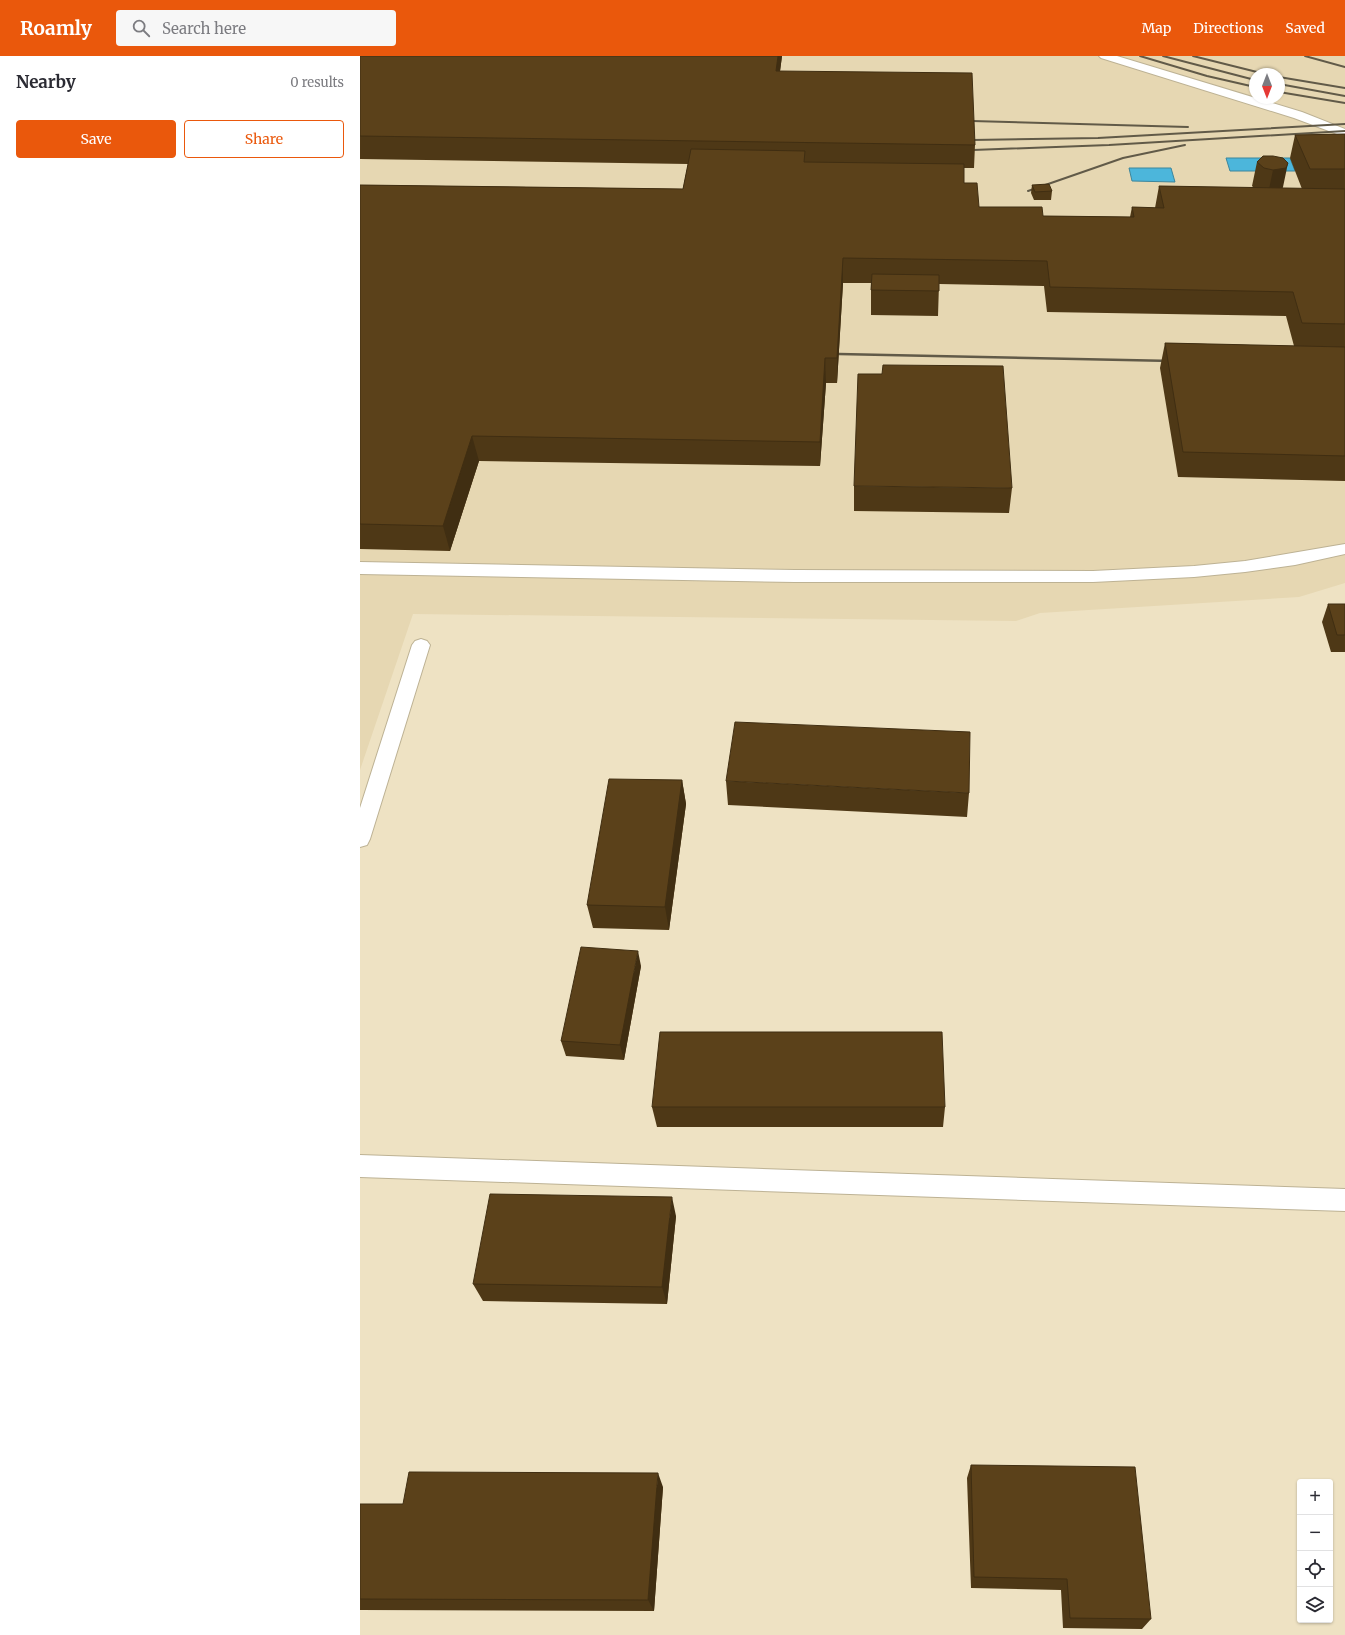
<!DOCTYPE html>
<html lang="en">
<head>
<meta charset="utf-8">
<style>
	body { margin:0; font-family:Merriweather,serif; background:#f7f7f7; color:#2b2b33 }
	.controls { position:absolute; right:12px; bottom:12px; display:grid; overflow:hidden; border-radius:4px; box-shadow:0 1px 3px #0004 }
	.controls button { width:36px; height:36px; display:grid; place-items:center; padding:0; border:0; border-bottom:1px solid #e1e1e2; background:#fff; color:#2b2b33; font:20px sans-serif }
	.compass { position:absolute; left:889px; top:12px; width:36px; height:36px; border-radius:50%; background:#fff; box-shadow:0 1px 3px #0004; rotate:180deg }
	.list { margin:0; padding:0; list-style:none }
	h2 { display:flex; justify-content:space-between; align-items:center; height:52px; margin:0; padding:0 16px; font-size:17px }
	h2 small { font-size:13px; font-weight:400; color:#7c7c81 }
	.actions { display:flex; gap:8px; padding:12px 16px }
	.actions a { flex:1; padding:9px 0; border:1px solid #ea580c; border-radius:4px; text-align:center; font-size:14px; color:#ea580c }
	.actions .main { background:#ea580c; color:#fff }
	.icon { flex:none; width:22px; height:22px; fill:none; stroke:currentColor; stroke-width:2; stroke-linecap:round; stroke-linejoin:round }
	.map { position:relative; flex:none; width:985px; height:1579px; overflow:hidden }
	header { display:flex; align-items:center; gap:24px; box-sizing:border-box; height:56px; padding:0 20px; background:#ea580c; color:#fff }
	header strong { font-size:19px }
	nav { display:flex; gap:22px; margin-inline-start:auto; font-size:14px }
	.search { width:280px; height:36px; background:#f7f7f7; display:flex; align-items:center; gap:10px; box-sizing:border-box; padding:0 14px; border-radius:4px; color:#7c7c81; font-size:15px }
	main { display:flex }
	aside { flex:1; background:#fff }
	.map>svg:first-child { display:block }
	.built { fill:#e6d7b2; fill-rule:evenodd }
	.water { fill:#4cb6db; stroke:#3d869c }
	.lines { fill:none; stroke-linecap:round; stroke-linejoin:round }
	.service-casing { stroke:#bdb294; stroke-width:2 }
	.service { fill:#fff; fill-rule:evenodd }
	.rail-far1 { stroke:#615a48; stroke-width:2 }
	.rail { stroke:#615a48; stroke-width:2.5 }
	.wall { fill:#4e3816 }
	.shaded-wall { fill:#402e12 }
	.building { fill:#5b411a; stroke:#402e12 }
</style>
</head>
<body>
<header>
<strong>Roamly</strong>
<div class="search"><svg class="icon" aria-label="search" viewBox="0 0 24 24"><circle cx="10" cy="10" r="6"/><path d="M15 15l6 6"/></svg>Search here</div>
<nav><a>Map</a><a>Directions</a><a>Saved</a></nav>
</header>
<main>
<aside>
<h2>Nearby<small>0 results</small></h2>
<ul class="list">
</ul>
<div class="actions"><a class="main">Save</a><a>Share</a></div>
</aside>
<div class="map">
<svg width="985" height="1579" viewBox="0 0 985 1579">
	<rect width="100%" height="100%" fill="#eee2c3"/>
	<path class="built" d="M0,0H985V527L939,541L680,557L656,565L53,558L0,714ZM895,18H919V42H895Z"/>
	<path class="water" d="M866,102H930L935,115H870Z
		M769,112H811L815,126L772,125Z"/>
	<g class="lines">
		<g class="service-casing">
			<path id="service" d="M739,0H757L942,56L985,73V81L934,62L741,2Z
				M985,488V498L935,509L885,516L834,521L733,526H435L0,518V506L435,514L733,515L834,510L885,505Z
				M61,583L67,585L70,589L10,783L7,789L0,791V752L52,589L55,585Z
				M0,1099L985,1133V1155L0,1121Z"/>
		</g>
		<use href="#service" class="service"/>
		<path class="rail-far1" d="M780,0L847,20L895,31
			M803,0L895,24
			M833,0L905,18
			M945,0L985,11
			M919,21L985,32
			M919,28L985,40
			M919,36L985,47
			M612,65L828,71
			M612,84L738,82L985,68
			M613,94L749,89L985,75
			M668,135L763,102L825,89"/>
		<path class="rail" d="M479,298L813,305"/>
	</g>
	<path class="wall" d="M0,0H422L420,15L615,89L614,112H604V127L619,151L683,160L770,161L772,151L795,152L799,130L894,132L892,130L897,106L913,100L923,131L922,132L942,133L930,102L935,79L985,78V425L818,421L800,312L805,287L934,290L926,260L687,256L684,230L579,228L578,260L511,259V227H483L477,327H466L460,410L119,405L90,495L0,493V129L323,133L328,108L0,103Z
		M672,129L692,135L691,144H674L671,137Z
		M494,430L652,432L649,457L494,455Z
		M968,548H985V596H971L962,566Z
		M322,724L326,748L309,874L233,872L227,849Z
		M366,725L609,737L607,761L368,749Z
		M281,910L264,1004L206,1000L201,985Z
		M292,1051H585L583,1071H297Z
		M316,1160L307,1248L123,1245L113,1228Z
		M611,1409L791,1563L782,1573L703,1572L701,1534L611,1532L607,1422Z
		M303,1431L294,1555L0,1554V1448H43Z"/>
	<path class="shaded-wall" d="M418,0H422L417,38L416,15Z
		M928,107L923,131L920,136L908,138L913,114Z
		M483,202V227L477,327V302Z
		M465,302L466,327L460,410V386Z
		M112,380L119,405L90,495L83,470Z
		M322,724L326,748L309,874L305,851Z
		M278,895L281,910L264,1004L260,989Z
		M312,1141L316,1160L307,1248L302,1231Z
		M298,1417L303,1431L294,1555L288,1544Z"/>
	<path class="building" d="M0,0H418L416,15L612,17L615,89L0,80Z
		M985,78V113H950L935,79Z
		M331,93L445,95L444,106L604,108V127H617L619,151H682L683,160L774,161L772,151L804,152L799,130L985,133V268L942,267L933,236L690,231L687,205L483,202L477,302H465L460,386L112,380L83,470L0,468V129L323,133Z
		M903,100H913L923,102L928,107L926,112L913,114L904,112L897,106Z
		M689,128L692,135L675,136L672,129Z
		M512,218L579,219V235L511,234Z
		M805,287L985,291V400L823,396Z
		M523,309L643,310L652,432L494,430L498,318H522Z
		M968,548H985V579H977Z
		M375,666L610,676L609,737L366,725Z
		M249,723L322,724L305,851L227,849Z
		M221,891L278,895L260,989L201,985Z
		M300,976H582L585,1051H292Z
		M130,1138L312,1141L302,1231L113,1228Z
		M611,1409L775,1411L791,1563L710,1562L707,1523L614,1521Z
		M49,1416L298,1417L288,1544L0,1543V1448H43Z"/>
</svg>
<div class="controls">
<button>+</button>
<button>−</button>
<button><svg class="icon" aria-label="locate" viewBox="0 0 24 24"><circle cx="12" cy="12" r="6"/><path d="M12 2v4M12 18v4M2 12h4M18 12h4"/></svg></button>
<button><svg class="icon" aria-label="layers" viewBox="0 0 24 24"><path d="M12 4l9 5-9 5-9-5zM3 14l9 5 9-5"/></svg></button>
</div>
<svg class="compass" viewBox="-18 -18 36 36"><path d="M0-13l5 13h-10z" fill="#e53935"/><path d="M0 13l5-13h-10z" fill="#7c7c81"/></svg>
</div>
</main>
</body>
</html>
